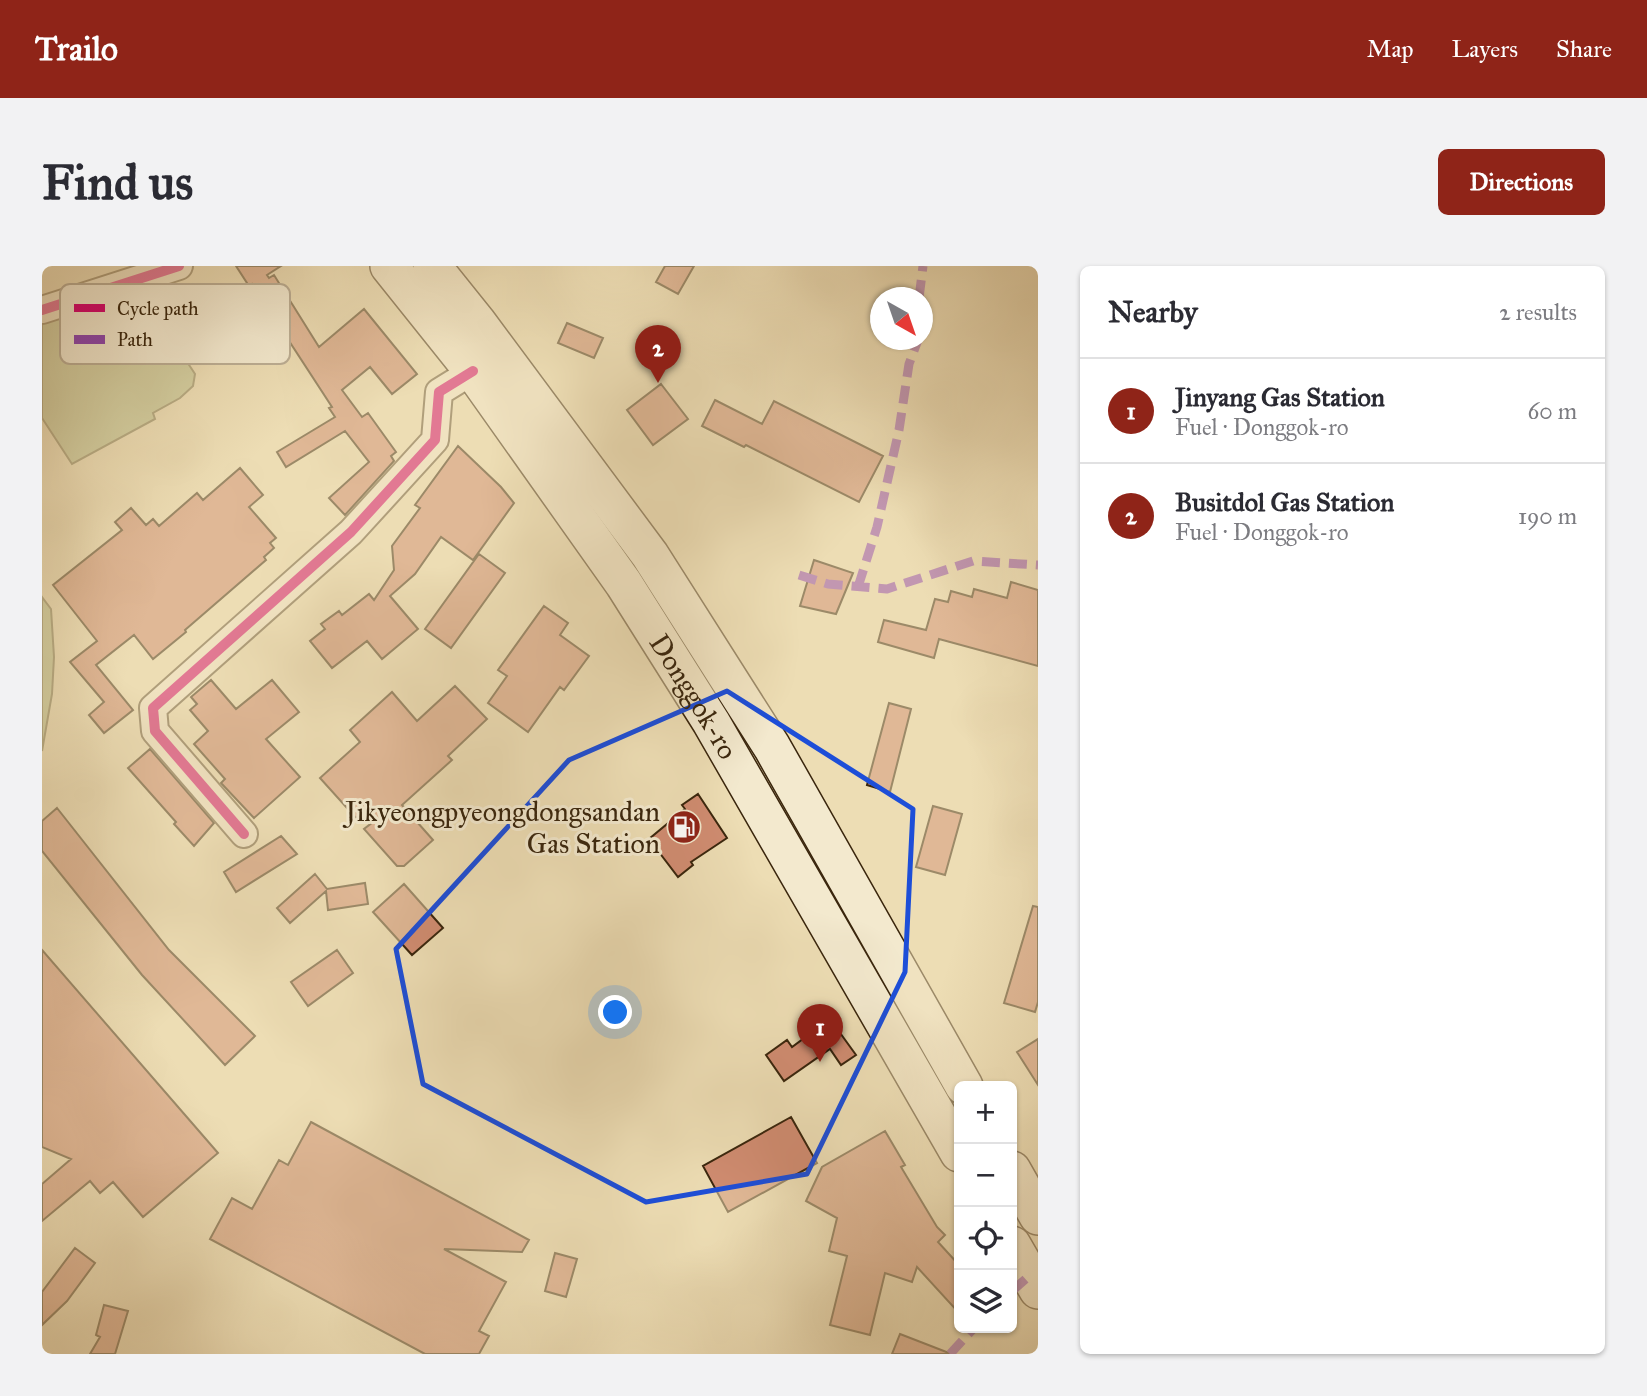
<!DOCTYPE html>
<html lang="en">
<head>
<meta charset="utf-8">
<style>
	body { margin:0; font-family:"IM FELL Great Primer",serif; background:#f2f2f3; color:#2b2b33 }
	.controls { position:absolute; right:21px; bottom:21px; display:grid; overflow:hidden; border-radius:10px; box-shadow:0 2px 5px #0004 }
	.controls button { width:63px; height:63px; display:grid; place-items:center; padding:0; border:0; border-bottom:2px solid #e1e1e2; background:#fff; color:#2b2b33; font:35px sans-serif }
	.compass { position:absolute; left:828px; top:21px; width:63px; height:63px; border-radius:50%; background:#fff; box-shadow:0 2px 5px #0004; rotate:140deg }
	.you { position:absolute; left:574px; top:747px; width:24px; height:24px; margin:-18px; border:5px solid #fff; border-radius:50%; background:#1a73e8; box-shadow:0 0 0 10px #1a73e833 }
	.badge { display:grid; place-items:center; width:46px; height:46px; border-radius:50%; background:#8f2418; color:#fff; font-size:23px; font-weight:700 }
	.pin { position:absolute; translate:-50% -58px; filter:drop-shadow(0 2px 4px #0008) }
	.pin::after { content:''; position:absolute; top:37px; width:24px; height:21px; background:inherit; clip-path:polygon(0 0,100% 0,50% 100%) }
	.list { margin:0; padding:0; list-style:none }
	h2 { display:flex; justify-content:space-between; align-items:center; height:91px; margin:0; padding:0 28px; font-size:30px }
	h2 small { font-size:23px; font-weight:400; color:#7c7c81 }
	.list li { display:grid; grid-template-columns:46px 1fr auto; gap:21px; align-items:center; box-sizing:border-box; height:105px; padding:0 28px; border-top:2px solid #e1e1e2 }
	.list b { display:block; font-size:26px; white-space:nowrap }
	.list p { margin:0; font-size:23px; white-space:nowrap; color:#7c7c81 }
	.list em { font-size:23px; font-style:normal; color:#7c7c81 }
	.icon { flex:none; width:38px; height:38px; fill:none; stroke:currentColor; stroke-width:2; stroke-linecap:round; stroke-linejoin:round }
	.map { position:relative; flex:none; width:996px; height:1088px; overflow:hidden; border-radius:10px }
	header { display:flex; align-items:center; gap:42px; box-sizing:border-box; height:98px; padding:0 35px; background:#8f2418; color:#fff }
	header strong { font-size:33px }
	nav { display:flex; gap:38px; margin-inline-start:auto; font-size:24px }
	.intro { display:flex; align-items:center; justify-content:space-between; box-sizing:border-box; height:168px; padding:0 42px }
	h1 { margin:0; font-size:49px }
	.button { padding:18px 32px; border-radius:10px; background:#8f2418; color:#fff; font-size:24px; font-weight:700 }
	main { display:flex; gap:42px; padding:0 42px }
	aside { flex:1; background:#fff; border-radius:10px; box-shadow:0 2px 5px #0004 }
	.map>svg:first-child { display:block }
	.green { fill:#b9c08c; stroke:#7a734c; stroke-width:2 }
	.building { fill:#d08c71; stroke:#3a260d; stroke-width:2 }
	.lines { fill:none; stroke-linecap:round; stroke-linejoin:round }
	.minor-casing { stroke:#675437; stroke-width:30 }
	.secondary-casing { stroke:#3a260d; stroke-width:40 }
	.minor { stroke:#f3e9ce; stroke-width:26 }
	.secondary { stroke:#f3e9ce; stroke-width:37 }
	.quiet { stroke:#8e44ad; stroke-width:9; stroke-dasharray:18 9; stroke-linecap:butt }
	.cycleway-casing { stroke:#f3e9ce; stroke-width:15 }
	.cycleway { stroke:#d6006c; stroke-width:10 }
	.marked { fill:none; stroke:#1d4ed8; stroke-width:5; stroke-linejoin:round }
	.labels { text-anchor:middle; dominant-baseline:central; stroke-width:6; stroke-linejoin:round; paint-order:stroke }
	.street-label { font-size:28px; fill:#3a260d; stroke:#f3e9ce }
	.poi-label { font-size:28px; fill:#3a260d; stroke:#f3e9ce; text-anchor:end }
	.key { fill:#f3e9ce; stroke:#bcae94; stroke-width:2 }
	.key-label { font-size:19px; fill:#3a260d }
</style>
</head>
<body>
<header>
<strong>Trailo</strong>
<nav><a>Map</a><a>Layers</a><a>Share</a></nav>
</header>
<div class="intro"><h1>Find us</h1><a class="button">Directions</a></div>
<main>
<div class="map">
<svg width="996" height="1088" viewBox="0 0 996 1088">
	<rect width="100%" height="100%" fill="#edddb4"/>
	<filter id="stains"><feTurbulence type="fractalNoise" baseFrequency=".00286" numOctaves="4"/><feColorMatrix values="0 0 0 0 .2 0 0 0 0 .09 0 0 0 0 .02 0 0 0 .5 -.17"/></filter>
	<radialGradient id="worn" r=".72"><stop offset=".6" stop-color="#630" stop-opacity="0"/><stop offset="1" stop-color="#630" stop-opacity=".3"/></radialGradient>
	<path class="green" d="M71,31L109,41L153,108L151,120L138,132L111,147L113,153L30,198L0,152V57Z
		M0,331L9,343L12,391L10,428L0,485Z"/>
	<path class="building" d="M194,0H239L225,9L227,12L232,9L277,81L322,43L375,108L350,128L328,101L300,124L320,151L326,147L354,186L349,190L352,195L303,249L287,232L327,196L303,165L244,201L235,186L293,151L287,142L290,141L210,18L207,20Z
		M623,0H652L636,28L614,16Z
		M525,57L561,72L552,92L516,77Z
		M619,118L646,153L611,179L585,144Z
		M673,134L720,158L732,135L841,190L817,236L704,179L702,181L660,160Z
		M416,180L459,221L472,237L431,294L399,271L373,308L348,330L376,363L340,393L325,375L290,402L268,375L283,363L279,358L297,345L300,349L327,328L332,334L352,304L350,280L378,242L373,239Z
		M198,202L221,229L207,241L234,272L228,277L232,282L222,291L224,294L143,364L144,366L111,393L92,369L54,399L91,444L62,467L47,449L62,436L28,396L55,375L11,319L80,264L73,256L89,242L104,259L111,253L117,260L155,227L161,234Z
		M437,288L463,307L409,382L383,363Z
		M772,294L811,307L794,348L758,340Z
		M969,316L996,324V400L897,373L892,392L836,376L842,354L884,364L893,333L906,336L909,325L930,331L932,323L965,332Z
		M502,340L526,357L518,369L547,390L522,424L518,421L486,466L446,437L465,410L456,404Z
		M169,414L194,443L230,414L257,446L224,473L258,511L212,552L179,517L183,513L152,478L166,465L148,444L155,438L149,431Z
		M413,420L445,453L406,490L410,494L360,539L391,574L362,600H355L322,563L331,556L323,546L314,552L278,512L318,476L308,464L350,426L375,455Z
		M847,437L869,443L848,526L825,519Z
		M108,483L172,557L152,580L132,558L134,556L86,502Z
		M656,528L685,572L649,596L651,599L636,611L607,573L643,543L640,539Z
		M891,540L920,548L903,609L874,601Z
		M15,542L127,684L213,770L183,799L100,709L0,585V555Z
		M239,570L255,588L194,626L182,606Z
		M273,608L285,623L323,617L326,638L286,644L284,625L248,657L235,642Z
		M362,618L401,662L370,689L331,646Z
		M991,640L996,641V736L993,746L962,737Z
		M0,684L176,887L101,951L71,916L58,927L48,915L0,955V918L29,893L0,881Z
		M295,684L311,707L266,740L249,716Z
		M788,753L814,789L799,799L788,783L742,815L724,789L745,774L750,781Z
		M996,773V819L975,786Z
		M749,851L775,897L686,946L661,900Z
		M269,856L487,974L480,986L402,983L464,1016L437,1065L447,1070L437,1088H383L168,973L190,932L210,943L237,894L246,899Z
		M843,865L863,899L859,901L895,961L903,969L896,976L917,999V1047L875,1001L870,1016L843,1007L828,1069L788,1059L805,990L787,985L795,952L764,935L780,901Z
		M33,982L53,997L25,1035L0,1059V1026Z
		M513,987L535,993L524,1031L503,1025Z
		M62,1039L86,1045L73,1088H48L58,1071L54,1069Z
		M858,1068L907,1087V1088H850Z"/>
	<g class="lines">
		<g class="minor-casing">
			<path id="minor" d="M0,44L137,0
				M202,568L113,465L111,442L309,266L393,174L397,126L431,105"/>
		</g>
		<g class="secondary-casing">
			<g id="secondary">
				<path id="s1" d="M347,0L431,105L582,318L669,456L917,887"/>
				<path d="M390,0L435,56L608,289L730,481L922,820"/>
				<path d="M970,904L996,950"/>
				<path d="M970,979L996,1024"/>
			</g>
		</g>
		<use href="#minor" class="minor"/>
		<use href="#secondary" class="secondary"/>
		<path class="quiet" d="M877,32L881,0
			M757,309L786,318L845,323L931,295L996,299
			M816,321L835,261L857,164L867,98L876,74
			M970,1025L987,1010
			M908,1088L932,1062"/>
		<g class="cycleway-casing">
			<path id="cycleway" d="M0,44L137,0
				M202,568L113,465L111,442L309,266L393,174L397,126L431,105"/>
		</g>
		<use href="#cycleway" class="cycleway"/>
	</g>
	<path d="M0 0H996V1088H0ZM685,425L871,543L863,706L765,908L604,936L381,818L354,683L527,494Z" fill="#edddb4" fill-opacity=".55" fill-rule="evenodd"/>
	<path class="marked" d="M685,425L871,543L863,706L765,908L604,936L381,818L354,683L527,494Z"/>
	<defs>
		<g id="fuel-disc" transform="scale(1.75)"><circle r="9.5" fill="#8f2418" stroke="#f3e9ce"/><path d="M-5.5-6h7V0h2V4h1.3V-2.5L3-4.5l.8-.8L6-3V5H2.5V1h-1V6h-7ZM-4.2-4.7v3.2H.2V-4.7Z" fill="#fff"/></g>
	</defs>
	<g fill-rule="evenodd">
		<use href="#fuel-disc" x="642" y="561"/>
	</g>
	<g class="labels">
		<g class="street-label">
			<text stroke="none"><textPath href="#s1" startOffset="528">Donggok-ro</textPath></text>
		</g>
		<g class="poi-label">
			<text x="618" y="545">Jikyeongpyeongdongsandan<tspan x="618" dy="32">Gas Station</tspan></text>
		</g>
	</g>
	<rect x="18" y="18" width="230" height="80" rx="10" class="key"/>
	<rect x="32" y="38" width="31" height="8" fill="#d6006c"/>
	<rect x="32" y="69" width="31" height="9" fill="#8e44ad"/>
	<g class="key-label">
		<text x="75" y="49">Cycle path</text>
		<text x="75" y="80">Path</text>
	</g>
	<rect width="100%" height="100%" filter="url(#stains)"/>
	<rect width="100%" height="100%" fill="url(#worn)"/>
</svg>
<div class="controls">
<button>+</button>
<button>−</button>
<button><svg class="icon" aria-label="locate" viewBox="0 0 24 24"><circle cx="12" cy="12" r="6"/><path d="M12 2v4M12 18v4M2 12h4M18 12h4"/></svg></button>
<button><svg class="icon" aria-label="layers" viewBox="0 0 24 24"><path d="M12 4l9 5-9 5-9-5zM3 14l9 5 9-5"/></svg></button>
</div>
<svg class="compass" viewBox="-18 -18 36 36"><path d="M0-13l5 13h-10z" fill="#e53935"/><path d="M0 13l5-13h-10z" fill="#7c7c81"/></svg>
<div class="you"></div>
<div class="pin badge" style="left:778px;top:796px">1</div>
<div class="pin badge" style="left:616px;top:117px">2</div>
</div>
<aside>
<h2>Nearby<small>2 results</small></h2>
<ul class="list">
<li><span class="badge">1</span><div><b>Jinyang Gas Station</b><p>Fuel · Donggok-ro</p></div><em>60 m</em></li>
<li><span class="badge">2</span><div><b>Busitdol Gas Station</b><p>Fuel · Donggok-ro</p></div><em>190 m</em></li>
</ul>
</aside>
</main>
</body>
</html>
